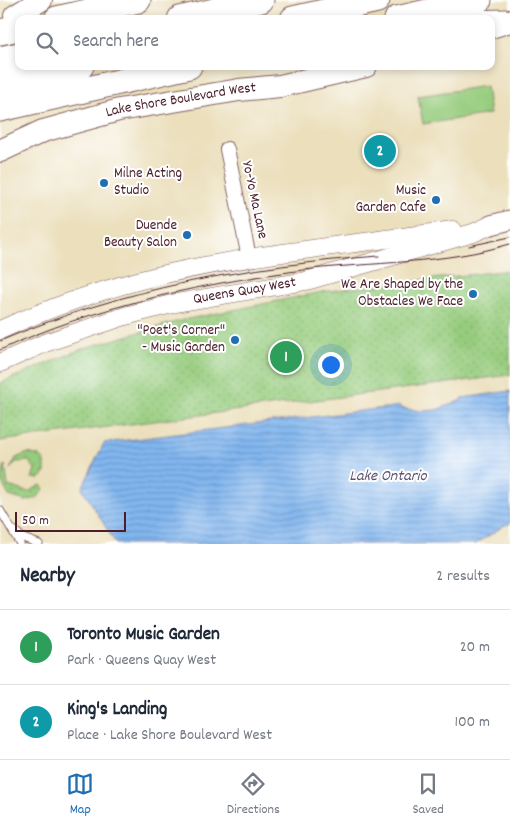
<!DOCTYPE html>
<html lang="en">
<head>
<meta charset="utf-8">
<style>
	body { margin:0; font-family:Dekko,sans-serif; background:#f6f6f7; color:#1f2937 }
	.scale { position:absolute; left:15px; bottom:12px; width:111px; box-sizing:border-box; padding-left:5px; border:2px solid #4a1f2b; border-top:0; font-size:14px; line-height:18px; white-space:nowrap; color:#4a1f2b; -webkit-text-stroke:4px #fff; paint-order:stroke }
	.you { position:absolute; left:330px; top:364px; width:18px; height:18px; margin:-12px; border:4px solid #fff; border-radius:50%; background:#1a73e8; box-shadow:0 0 0 8px #1a73e833 }
	.badge { display:grid; place-items:center; width:32px; height:32px; border-radius:50%; background:#1f6fb2; color:#fff; font-size:16px; font-weight:700 }
	.pin { position:absolute; translate:-50% -50%; border:2px solid #fff; box-shadow:0 1px 5px #0006 }
	.list { margin:0; padding:0; list-style:none }
	h2 { display:flex; justify-content:space-between; align-items:center; height:65px; margin:0; padding:0 20px; font-size:21px }
	h2 small { font-size:16px; font-weight:400; color:#747a83 }
	.list li { display:grid; grid-template-columns:32px 1fr auto; gap:15px; align-items:center; box-sizing:border-box; height:75px; padding:0 20px; border-top:1px solid #e0e1e3 }
	.list b { display:block; font-size:19px; white-space:nowrap }
	.list p { margin:0; font-size:16px; white-space:nowrap; color:#747a83 }
	.list em { font-size:16px; font-style:normal; color:#747a83 }
	.icon { flex:none; width:28px; height:28px; fill:none; stroke:currentColor; stroke-width:2; stroke-linecap:round; stroke-linejoin:round }
	.map { position:relative; flex:none; width:510px; height:544px; overflow:hidden }
	.search { position:absolute; background:#fff; box-shadow:0 2px 8px #0003; left:15px; right:15px; top:15px; height:55px; display:flex; align-items:center; gap:12px; box-sizing:border-box; padding:0 18px; border-radius:10px; color:#747a83; font-size:19px }
	.sheet { height:215px; background:#fff }
	nav { display:flex; justify-content:space-around; align-items:center; box-sizing:border-box; height:70px; border-top:1px solid #e0e1e3; background:#fff; font-size:14px; color:#747a83 }
	nav a { display:grid; justify-items:center; gap:2px }
	nav .on { color:#1f6fb2 }
	.map>svg:first-child { display:block }
	.green { fill:url(#green-dots); stroke:#707654 }
	.pitch { fill:#96cc7d; stroke:#707654 }
	.water { fill:url(#water-rules); stroke:#666a8d }
	.lines { fill:none; stroke-linecap:round; stroke-linejoin:round }
	.service-casing { stroke:#82625e; stroke-width:9 }
	.minor-casing { stroke:#82625e; stroke-width:16 }
	.tertiary-casing { stroke:#82625e; stroke-width:19 }
	.secondary-casing { stroke:#82625e; stroke-width:21 }
	.trunk-casing { stroke:#82625e; stroke-width:24 }
	.motorway-casing { stroke:#82625e; stroke-width:27 }
	.service { stroke:#fff; stroke-width:7 }
	.minor { stroke:#fff; stroke-width:14 }
	.tertiary { stroke:#fff; stroke-width:18 }
	.secondary { stroke:#fff; stroke-width:19 }
	.trunk { stroke:#fff; stroke-width:22 }
	.motorway { stroke:#fff; stroke-width:25 }
	.tram { stroke:#4a1f2b; stroke-width:1 }
	.poi-dot { fill:#1f6fb2; stroke:#fff; stroke-width:2 }
	.labels { text-anchor:middle; dominant-baseline:central; stroke-width:4; stroke-linejoin:round; paint-order:stroke }
	.street-label { font-size:15px; fill:#4a1f2b; stroke:#fff }
	.poi-label { font-size:15px; fill:#4a1f2b; stroke:#fff; text-anchor:end }
	.water-label { font-size:16px; font-style:italic; fill:#5d5470; stroke:#fff }
</style>
</head>
<body>
<div class="map">
<svg width="510" height="544" viewBox="0 0 510 544">
	<defs>
		<pattern id="green-dots" width="8" height="8" patternUnits="userSpaceOnUse" patternTransform="scale(1.25)"><rect width="8" height="8" fill="#96cc7d"/><path d="M2 2h.1M6 6h.1" fill="none" stroke="#83af6c" stroke-width="1.8" stroke-linecap="round"/></pattern>
		<pattern id="water-rules" width="6" height="5" patternUnits="userSpaceOnUse" patternTransform="scale(1.25)"><rect width="6" height="5" fill="#81b6ef"/><path d="M0 2.5h6" fill="none" stroke="#6c93c2"/></pattern>
	</defs>
	<rect width="100%" height="100%" fill="#fff"/>
	<filter id="ink" filterUnits="userSpaceOnUse"><feTurbulence type="fractalNoise" baseFrequency=".02" numOctaves="2"/><feDisplacementMap in="SourceGraphic" scale="10" xChannelSelector="R" yChannelSelector="G"/><feConvolveMatrix kernelMatrix="1 2 1 2 8 2 1 2 1" color-interpolation-filters="sRGB"/></filter>
	<filter id="wash" filterUnits="userSpaceOnUse"><feTurbulence type="fractalNoise" baseFrequency=".0096" numOctaves="4" result="noise"/><feDisplacementMap in="SourceGraphic" scale="20" xChannelSelector="R" yChannelSelector="G"/><feGaussianBlur stdDeviation="1.12" result="paint"/><feColorMatrix in="noise" values="0 0 0 0 0 0 0 0 0 0 0 0 0 0 0 0 0 1.4 0 .05"/><feComposite in="paint" operator="in"/></filter>
	<g filter="url(#wash)">
		<rect width="100%" height="100%" fill="#ebdfbc"/>
		<path class="green" d="M510,270V375L0,441V383L84,348L183,320L327,291Z
			M28,453L40,456L45,462V474L39,479L32,478L35,469L29,461L16,462L10,469L16,458Z
			M5,465L8,486L28,492L41,485L44,489L37,498L26,501L9,496L1,481Z"/>
		<path class="pitch" d="M486,86L490,114L423,124L418,96Z"/>
		<path class="water" d="M510,391V524L505,525L476,544H116L82,488L104,443L400,406V408L421,411L436,410L462,400V398Z"/>
	</g>
	<g filter="url(#ink)">
		<g class="lines">
			<g class="service-casing">
				<path id="service" d="M466,14L506,13
					M0,510L20,544
					M14,530L23,538L39,544"/>
			</g>
			<g class="minor-casing">
				<path id="minor" d="M227,149L249,258"/>
			</g>
			<g class="tertiary-casing">
				<g id="tertiary">
					<path d="M0,330C51,307 106,288 161,275C257,253 356,244 453,230"/>
					<path id="s1" d="M0,363L45,343L125,316L176,303L306,281L473,233L491,225"/>
				</g>
			</g>
			<g class="secondary-casing">
				<path id="secondary" d="M491,225L510,220"/>
			</g>
			<g class="trunk-casing">
				<g id="trunk">
					<path d="M15,16L41,0"/>
					<path d="M491,27L510,21"/>
					<path id="s2" d="M0,151L43,131L119,110L239,90L280,86L366,66"/>
				</g>
			</g>
			<g class="motorway-casing">
				<path id="motorway" d="M57,19L138,0
					M180,19L261,0
					M293,19L377,0
					M397,19L479,0
					M0,32L19,28
					M0,59L19,55
					M0,84L81,66
					M0,109L189,66"/>
			</g>
			<use href="#service" class="service"/>
			<use href="#minor" class="minor"/>
			<use href="#tertiary" class="tertiary"/>
			<use href="#secondary" class="secondary"/>
			<use href="#trunk" class="trunk"/>
			<use href="#motorway" class="motorway"/>
			<path class="tram" d="M469,246L510,237
				M0,341C123,288 247,266 379,256
				M0,350C95,306 200,284 303,270C372,262 444,264 510,244"/>
		</g>
	</g>
	<g class="poi-dot">
		<circle cx="104" cy="183" r="5"/>
		<circle cx="436" cy="200" r="5"/>
		<circle cx="187" cy="235" r="5"/>
		<circle cx="473" cy="294" r="5"/>
		<circle cx="235" cy="340" r="5"/>
	</g>
	<g class="labels">
		<g class="street-label">
			<text stroke="none"><textPath href="#s2" startOffset="189">Lake Shore Boulevard West</textPath></text>
			<text transform="translate(254 200) rotate(78)">Yo-Yo Ma Lane</text>
			<text stroke="none"><textPath href="#s1" startOffset="256">Queens Quay West</textPath></text>
		</g>
		<g class="poi-label">
			<text x="114" y="174" text-anchor="start">Milne Acting<tspan x="114" dy="17">Studio</tspan></text>
			<text x="426" y="191">Music<tspan x="426" dy="17">Garden Cafe</tspan></text>
			<text x="177" y="226">Duende<tspan x="177" dy="17">Beauty Salon</tspan></text>
			<text x="463" y="285">We Are Shaped by the<tspan x="463" dy="17">Obstacles We Face</tspan></text>
			<text x="225" y="331">"Poet's Corner"<tspan x="225" dy="17">- Music Garden</tspan></text>
		</g>
		<g class="water-label">
			<text x="388" y="476">Lake Ontario</text>
		</g>
	</g>
</svg>
<div class="scale">50 m</div>
<div class="you"></div>
<div class="pin badge" style="left:286px;top:357px;background:#2e9e5b">1</div>
<div class="pin badge" style="left:380px;top:151px;background:#0f9aa8">2</div>
<div class="search"><svg class="icon" aria-label="search" viewBox="0 0 24 24"><circle cx="10" cy="10" r="6"/><path d="M15 15l6 6"/></svg>Search here</div>
</div>
<section class="sheet">
<h2>Nearby<small>2 results</small></h2>
<ul class="list">
<li><span class="badge" style="background:#2e9e5b">1</span><div><b>Toronto Music Garden</b><p>Park · Queens Quay West</p></div><em>20 m</em></li>
<li><span class="badge" style="background:#0f9aa8">2</span><div><b>King's Landing</b><p>Place · Lake Shore Boulevard West</p></div><em>100 m</em></li>
</ul>
</section>
<nav>
<a class="on"><svg class="icon" aria-label="map" viewBox="0 0 24 24"><path d="M3 6l6-2 6 2 6-2v14l-6 2-6-2-6 2zM9 4v14M15 6v14"/></svg>Map</a>
<a><svg class="icon" aria-label="directions" viewBox="0 0 24 24"><path d="M12 3l9 9-9 9-9-9zM9 14v-3h6M13 9l2 2-2 2"/></svg>Directions</a>
<a><svg class="icon" aria-label="saved" viewBox="0 0 24 24"><path d="M7 4h10v16l-5-4-5 4z"/></svg>Saved</a>
</nav>
</body>
</html>
